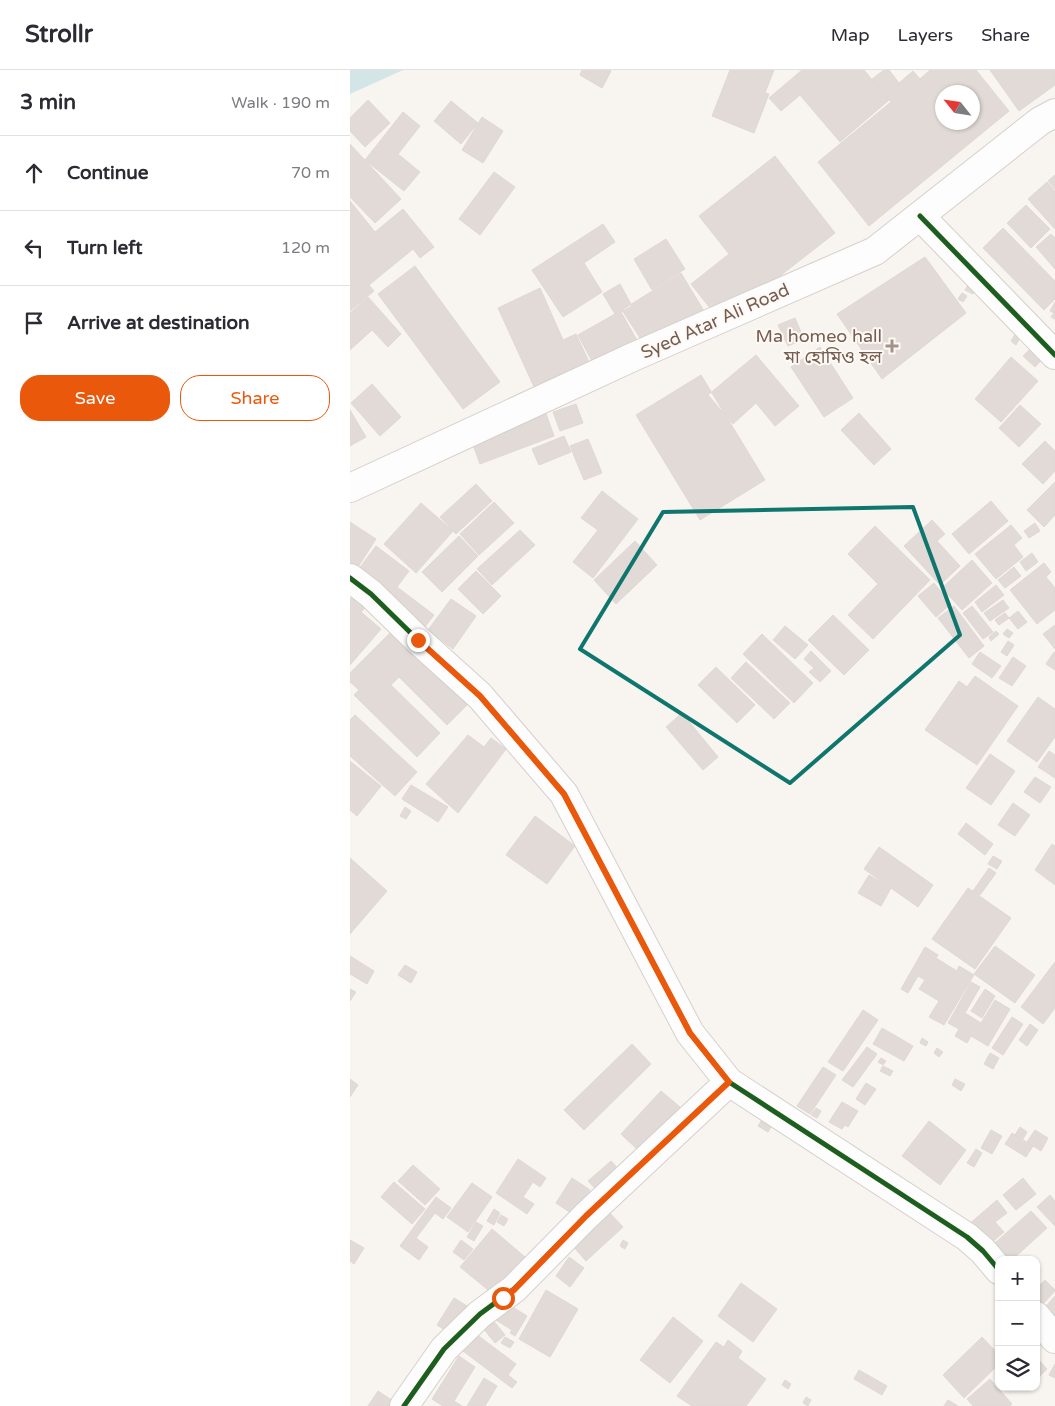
<!DOCTYPE html>
<html lang="en">
<head>
<meta charset="utf-8">
<style>
	body { margin:0; font-family:"Varela Round","Noto Sans Bengali",sans-serif; background:#f2f2f3; color:#2b2b33 }
	.controls { position:absolute; right:15px; bottom:15px; display:grid; overflow:hidden; border-radius:10px; box-shadow:0 1px 4px #0004 }
	.controls button { width:45px; height:45px; display:grid; place-items:center; padding:0; border:0; border-bottom:1px solid #e1e1e2; background:#fff; color:#2b2b33; font:25px sans-serif }
	.compass { position:absolute; left:585px; top:15px; width:45px; height:45px; border-radius:50%; background:#fff; box-shadow:0 1px 4px #0004; rotate:300deg }
	.stop { position:absolute; width:15px; height:15px; margin:-11px; border:4px solid #ea580c; border-radius:50%; background:#fff }
	.stop.end { background:#ea580c; border-color:#fff; box-shadow:0 1px 5px #0008 }
	.list { margin:0; padding:0; list-style:none }
	h2 { display:flex; justify-content:space-between; align-items:center; height:65px; margin:0; padding:0 20px; font-size:21px }
	h2 small { font-size:16px; font-weight:400; color:#7c7c81 }
	.list li { display:grid; grid-template-columns:32px 1fr auto; gap:15px; align-items:center; box-sizing:border-box; height:75px; padding:0 20px; border-top:1px solid #e1e1e2 }
	.list b { display:block; font-size:19px; white-space:nowrap }
	.list em { font-size:16px; font-style:normal; color:#7c7c81 }
	.actions { display:flex; gap:10px; padding:15px 20px }
	.actions a { flex:1; padding:11px 0; border:1px solid #ea580c; border-radius:20px; text-align:center; font-size:18px; color:#ea580c }
	.actions .main { background:#ea580c; color:#fff }
	.icon { flex:none; width:28px; height:28px; fill:none; stroke:currentColor; stroke-width:2; stroke-linecap:round; stroke-linejoin:round }
	.map { position:relative; flex:none; width:705px; height:1336px; overflow:hidden }
	header { display:flex; align-items:center; gap:30px; box-sizing:border-box; height:70px; padding:0 25px; background:#fff; border-bottom:1px solid #e1e1e2 }
	header strong { font-size:24px }
	nav { display:flex; gap:28px; margin-inline-start:auto; font-size:18px }
	main { display:flex }
	aside { flex:1; background:#fff }
	.map>svg:first-child { display:block }
	.water { fill:#d3e5e7 }
	.building { fill:#e1dad6; stroke:#e0d8d3; fill-rule:evenodd }
	.lines { fill:none; stroke-linecap:round; stroke-linejoin:round }
	.minor-casing { stroke:#d6d0cb; stroke-width:30 }
	.minor { stroke:#fefdfd; stroke-width:28 }
	.cycleway-casing { stroke:#fef9f4; stroke-width:8 }
	.cycleway { stroke:#1b5e20; stroke-width:5 }
	.route { stroke:#ea580c; stroke-width:6 }
	.marked { fill:none; stroke:#0f766e; stroke-width:4; stroke-linejoin:round }
	.poi-dot { fill:#a29289; stroke:#fef9f4; stroke-width:2 }
	.labels { text-anchor:middle; dominant-baseline:central; stroke-width:4; stroke-linejoin:round; paint-order:stroke }
	.street-label { font-size:18px; fill:#745d52; stroke:#fef9f4 }
	.poi-label { font-size:18px; fill:#745d52; stroke:#fef9f4; text-anchor:end }
</style>
</head>
<body>
<header>
<strong>Strollr</strong>
<nav><a>Map</a><a>Layers</a><a>Share</a></nav>
</header>
<main>
<aside>
<h2>3 min<small>Walk · 190 m</small></h2>
<ul class="list">
<li><svg class="icon" aria-label="ahead" viewBox="0 0 24 24"><path d="M12 20V5M6 11l6-6 6 6"/></svg><div><b>Continue</b></div><em>70 m</em></li>
<li><svg class="icon" aria-label="left" viewBox="0 0 24 24"><path d="M17 20v-9H6M10 6l-5 5 5 5"/></svg><div><b>Turn left</b></div><em>120 m</em></li>
<li><svg class="icon" aria-label="arrive" viewBox="0 0 24 24"><path d="M6 21V4h12l-3 4 3 4H6"/></svg><div><b>Arrive at destination</b></div></li>
</ul>
<div class="actions"><a class="main">Save</a><a>Share</a></div>
</aside>
<div class="map">
<svg width="705" height="1336" viewBox="0 0 705 1336">
	<rect width="100%" height="100%" fill="#f8f4f0"/>
	<path class="water" d="M0,0H53L0,24Z"/>
	<path class="building" d="M232,0H259L261,1L252,18L230,5Z
		M380,0H424L415,23L419,24L404,63L362,46Z
		M452,0H514L539,30L490,72L450,25L431,41L419,28Z
		M534,0H539L549,13L563,1L570,9L580,0H626L659,41L519,156L468,92L541,32L522,9ZM592,22H622V52H592Z
		M640,0H705V15L669,41Z
		M18,30L40,53L15,77L0,61V48Z
		M101,31L128,53L111,74L84,51Z
		M53,42L70,56L48,84L70,102L54,121L15,90Z
		M132,47L153,61L133,93L112,80Z
		M0,74L51,129L25,153L0,127Z
		M425,86L485,163L371,252L341,214L379,184L349,146Z
		M144,102L165,117L130,165L109,149Z
		M705,105V119L698,111Z
		M697,112L705,121V159L678,129Z
		M0,131L25,162L53,139L84,177L70,188L63,179L19,215L24,221L0,241Z
		M676,135L700,159L681,178L657,153Z
		M253,154L265,172L234,193L252,222L213,247L182,200Z
		M653,158L705,211V229L694,240L633,178Z
		M701,164L705,168V199L686,177Z
		M316,169L335,199L302,220L284,189Z
		M575,187L616,243L532,309L487,244Z
		M65,196L150,312L113,339L28,224Z
		M331,203L357,246L299,282L272,240Z
		M620,212L627,216L623,224L615,220Z
		M270,214L282,236L271,242L288,272L245,297L228,265L265,244L253,224Z
		M190,218L213,270L226,264L240,294L185,319L148,238Z
		M612,223L617,226L613,232L608,229Z
		M18,227L51,264L38,277L22,260L0,280V243Z
		M705,232V249L701,247L704,243L700,241Z
		M445,248L454,269L438,276L428,255Z
		M666,263L671,266L666,275L661,271Z
		M689,270L700,281L685,297L673,286Z
		M470,277L503,328L474,347L441,297Z
		M406,285L449,336L425,356L406,333L383,354L358,325Z
		M661,287L688,311L651,352L625,329Z
		M351,305L415,410L350,450L286,345Z
		M22,314L51,347L30,366L1,333Z
		M226,334L233,353L210,361L203,342Z
		M670,335L691,354L669,377L649,358Z
		M0,340L16,367L0,376Z
		M195,341L204,366L130,394L121,369Z
		M509,343L541,379L524,395L491,360Z
		M214,366L221,382L189,395L182,379Z
		M238,369L252,403L234,410L220,376Z
		M695,371L705,381V401L693,414L672,394Z
		M705,412V445L694,457L677,440Z
		M126,414L142,431L106,464L90,447Z
		M252,421L288,449L243,508L223,492L248,460L231,448Z
		M641,431L658,451L619,484L602,464Z
		M144,432L164,453L129,485L110,464Z
		M71,433L103,461L66,503L34,474Z
		M582,450L595,464L587,471L610,496L590,515L554,476Z
		M0,452L26,469L6,500L0,495Z
		M685,453L690,461L679,468L674,461Z
		M661,455L672,468L664,475L673,487L646,509L625,484Z
		M525,456L580,510L523,569L498,545L528,514L498,484Z
		M170,460L185,475L142,515L127,499Z
		M109,466L128,486L92,522L72,502Z
		M285,471L307,495L266,534L244,510Z
		M26,476L59,501L47,517L84,545L74,558L5,504Z
		M682,483L688,492L676,501L670,492Z
		M622,490L642,513L612,540L592,518Z
		M694,493L701,502L696,507L705,518V540L687,554L660,520Z
		M664,497L671,506L655,518L648,510Z
		M126,501L151,526L133,544L108,519Z
		M584,513L601,534L586,547L568,526Z
		M646,515L654,525L632,542L625,532Z
		M3,526L16,537L11,542L31,559L0,595V529Z
		M101,529L126,546L103,579L78,560Z
		M653,530L659,538L640,551L634,543Z
		M604,536L634,576L619,588L588,548Z
		M622,536L643,562L633,569L613,543Z
		M668,541L677,552L668,559L659,548Z
		M655,543L659,548L649,555L645,550Z
		M483,545L519,580L494,605L458,570Z
		M705,555V579L693,564Z
		M435,556L458,575L445,589L423,570Z
		M657,559L663,563L659,568L653,564Z
		M42,561L117,635L97,655L49,607L41,615L90,663L67,687L4,625L9,620L0,612V603Z
		M646,561L649,564L641,571L639,567Z
		M412,564L463,613L444,633L393,584Z
		M658,571L664,575L657,586L651,582Z
		M461,581L481,601L470,612L459,602L464,598L454,589Z
		M630,582L651,596L642,608L622,594Z
		M704,582L705,583V600L696,594Z
		M663,587L676,596L662,616L649,608Z
		M396,592L440,633L424,649L381,608Z
		M366,597L405,635L387,653L348,615Z
		M625,606L668,636L627,695L575,660L609,611L617,617Z
		M688,627L705,639V667L687,692L657,671Z
		M332,643L368,687L353,700L316,657Z
		M5,645L67,702L45,726L0,686V650Z
		M118,665L134,677L141,668L156,679L108,743L76,714Z
		M699,681L705,685V708L688,697Z
		M640,684L665,701L641,735L616,718Z
		M0,691L31,716L7,746L0,740Z
		M685,707L701,717L690,733L674,722Z
		M61,715L98,737L88,752L52,729Z
		M663,733L680,745L665,766L648,755Z
		M55,737L61,741L56,749L50,746Z
		M185,746L225,776L197,814L156,785Z
		M616,753L643,774L635,785L608,764Z
		M702,774L705,776V815L685,800Z
		M529,777L583,815L568,837L514,799Z
		M643,786L652,791L647,799L638,794Z
		M0,788L37,821L0,864Z
		M639,798L646,803L630,825L623,821Z
		M519,805L541,818L531,836L508,823Z
		M618,818L661,848L625,899L582,869Z
		M645,876L685,905L665,933L624,904Z
		M575,877L588,885L586,888L607,901L609,896L624,905L594,955L579,947L589,931L569,919L575,910L568,906L558,923L551,919Z
		M0,886L24,901L17,914L0,904Z
		M705,892V938L693,954L671,937Z
		M55,895L67,902L61,913L48,905Z
		M621,912L630,917L615,943L631,953L645,930L660,939L638,976L621,966L617,973L605,966L609,959L598,953Z
		M0,919L6,922L0,931Z
		M635,919L645,926L632,948L621,941Z
		M513,940L528,950L493,1001L478,992Z
		M662,947L673,954L653,985L642,978Z
		M680,954L688,960L677,976L669,970Z
		M532,958L563,976L554,991L523,974Z
		M572,968L578,972L576,976L570,973Z
		M282,974L301,994L234,1060L214,1040Z
		M517,977L527,984L503,1017L492,1010Z
		M587,978L593,982L589,987L584,983Z
		M640,983L649,988L643,999L634,994Z
		M531,988L536,991L533,995L528,992Z
		M533,996L543,1001L540,1006L530,1001Z
		M473,997L486,1005L460,1044L447,1036Z
		M0,1009L8,1015L0,1027Z
		M605,1009L615,1014L611,1021L602,1015Z
		M516,1013L526,1019L515,1035L506,1029Z
		M311,1021L330,1037L289,1081L271,1064Z
		M492,1032L508,1041L498,1057L495,1055L492,1059L479,1052Z
		M466,1038L471,1041L467,1048L461,1045Z
		M413,1048L422,1055L418,1062L408,1056Z
		M579,1051L616,1080L590,1115L552,1086Z
		M670,1057L677,1062L673,1069L665,1065Z
		M641,1060L652,1066L642,1084L631,1078Z
		M685,1060L698,1068L691,1081L677,1072Z
		M662,1063L683,1076L676,1087L655,1074Z
		M626,1079L632,1083L624,1097L617,1093Z
		M168,1089L196,1108L190,1117L183,1112L173,1127L184,1134L177,1144L146,1123Z
		M261,1091L273,1104L251,1125L238,1111Z
		M63,1095L90,1119L75,1135L48,1111Z
		M222,1108L240,1120L224,1145L206,1133Z
		M673,1108L686,1124L666,1140L653,1125Z
		M44,1112L75,1139L62,1154L31,1127Z
		M122,1113L142,1127L118,1162L97,1147Z
		M700,1125L705,1131V1156L687,1137Z
		M86,1127L101,1138L93,1149L85,1143L66,1168L78,1177L69,1190L50,1176Z
		M647,1130L657,1143L645,1152L654,1162L635,1178L617,1156Z
		M144,1139L150,1143L144,1155L137,1151Z
		M257,1140L273,1157L236,1191L221,1174Z
		M681,1141L697,1158L662,1190H649L637,1180Z
		M151,1145L158,1149L154,1156L147,1152Z
		M126,1152L133,1156L124,1171L117,1167Z
		M142,1159L175,1187L143,1224L110,1197Z
		M0,1170L14,1178L4,1194L0,1191Z
		M111,1170L123,1179L114,1190L103,1182Z
		M273,1170L278,1173L275,1179L270,1176Z
		M219,1187L234,1198L220,1217L206,1206Z
		M695,1210L705,1220V1221L693,1234L686,1228V1219Z
		M391,1213L427,1239L403,1272L368,1246Z
		M196,1220L228,1239L200,1287L169,1269Z
		M705,1226V1258L689,1244Z
		M104,1228L117,1236L100,1263L87,1255Z
		M151,1230L177,1246L165,1266L160,1263L162,1260L141,1247Z
		M138,1244L155,1265L145,1273L128,1252Z
		M323,1247L353,1271L320,1313L290,1290Z
		M122,1261L166,1294L158,1305L167,1312L162,1318L109,1278Z
		M155,1267L164,1272L160,1278L151,1273Z
		M632,1267L649,1285V1294L614,1328L593,1305Z
		M378,1270L392,1281L388,1288L416,1309L396,1336H342L327,1326L366,1272L374,1277Z
		M109,1286L125,1297L104,1331L112,1336H93L82,1329Z
		M686,1287L697,1299L686,1310Z
		M705,1294V1308L699,1305Z
		M509,1300L537,1316L532,1325L504,1309Z
		M134,1308L147,1316L135,1336H117Z
		M640,1309L662,1334L660,1336H623L617,1329Z
		M435,1310L441,1314L438,1319L432,1315Z
		M28,1321L46,1333L44,1336H18Z
		M456,1327L461,1330L458,1336L453,1333Z
		M598,1330L608,1336H594Z"/>
	<g class="lines">
		<g class="minor-casing">
			<path id="minor" d="M570,146L705,285
				M0,418L283,287L525,181L690,51L705,43
				M0,508L21,524L68,570L130,626L214,724L340,963L379,1012L617,1167L633,1181L649,1200
				M686,1246L705,1269
				M54,1336L94,1279L130,1244L164,1219L236,1146L379,1012"/>
		</g>
		<use href="#minor" class="minor"/>
		<g class="cycleway-casing">
			<path id="cycleway" d="M570,146L705,285
				M0,508L21,524L68,570L130,626L214,724L340,963L379,1012L617,1167L633,1181L649,1200
				M54,1336L94,1279L130,1244L164,1219L236,1146L379,1012"/>
		</g>
		<use href="#cycleway" class="cycleway"/>
	</g>
	<g class="lines">
		<path class="route" d="M68,570L130,626L214,724L340,963L379,1012L236,1146L164,1220L153,1228"/>
	</g>
	<path class="marked" d="M563,437L610,565L440,713L230,579L313,442Z"/>
	<path class="poi-dot" d="M539.5 268.5h5v5h5v5h-5v5h-5v-5h-5v-5h5z"/>
	<g class="labels">
		<g class="street-label">
			<text transform="translate(365 251) rotate(-24)">Syed Atar Ali Road</text>
		</g>
		<g class="poi-label">
			<text x="532" y="266">Ma homeo hall<tspan x="532" dy="21">মা হোমিও হল</tspan></text>
		</g>
	</g>
</svg>
<div class="controls">
<button>+</button>
<button>−</button>
<button><svg class="icon" aria-label="layers" viewBox="0 0 24 24"><path d="M12 4l9 5-9 5-9-5zM3 14l9 5 9-5"/></svg></button>
</div>
<svg class="compass" viewBox="-18 -18 36 36"><path d="M0-13l5 13h-10z" fill="#e53935"/><path d="M0 13l5-13h-10z" fill="#7c7c81"/></svg>
<div class="stop" style="left:153px;top:1228px"></div>
<div class="stop end" style="left:68px;top:570px"></div>
</div>
</main>
</body>
</html>
